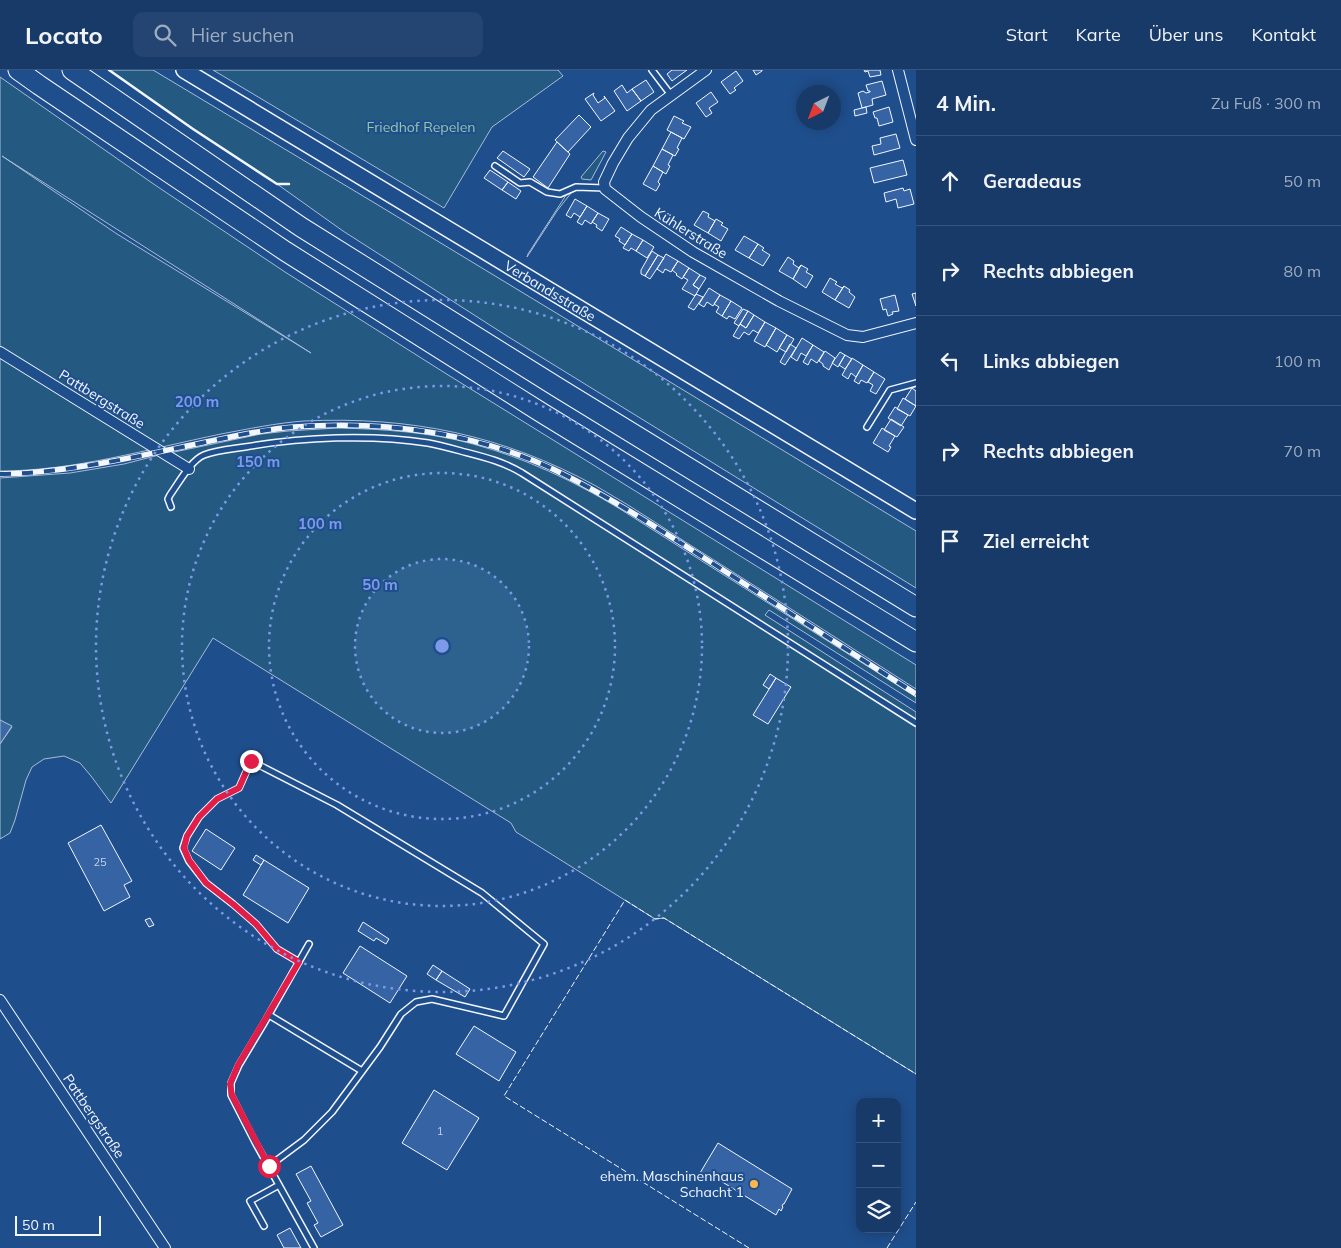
<!DOCTYPE html>
<html lang="de">
<head>
<meta charset="utf-8">
<style>
	body { margin:0; font-family:Mulish,sans-serif; background:#244571; color:#f1f3f6 }
	.controls { position:absolute; right:15px; bottom:15px; display:grid; overflow:hidden; border-radius:10px; box-shadow:0 2px 12px #0003 }
	.controls button { width:45px; height:45px; display:grid; place-items:center; padding:0; border:0; border-bottom:1px solid #36547d; background:#173a69; color:#f1f3f6; font:25px sans-serif }
	.compass { position:absolute; left:796px; top:15px; width:45px; height:45px; border-radius:50%; background:#173a69; box-shadow:0 2px 12px #0003; rotate:222deg }
	.scale { position:absolute; left:15px; bottom:12px; width:86px; box-sizing:border-box; padding-left:5px; border:2px solid #f2f6ff; border-top:0; font-size:14px; line-height:18px; white-space:nowrap; color:#f2f6ff; -webkit-text-stroke:4px #1f4e8c; paint-order:stroke }
	.stop { position:absolute; width:15px; height:15px; margin:-11px; border:4px solid #e11d48; border-radius:50%; background:#fff }
	.stop.end { background:#e11d48; border-color:#fff; box-shadow:0 1px 5px #0008 }
	.list { margin:0; padding:0; list-style:none }
	h2 { display:flex; justify-content:space-between; align-items:center; height:65px; margin:0; padding:0 20px; font-size:21px }
	h2 small { font-size:16px; font-weight:400; color:#9eadc0 }
	.list li { display:grid; grid-template-columns:32px 1fr auto; gap:15px; align-items:center; box-sizing:border-box; height:90px; padding:0 20px; border-top:1px solid #36547d }
	.list b { display:block; font-size:19px; white-space:nowrap }
	.list em { font-size:16px; font-style:normal; color:#9eadc0 }
	.icon { flex:none; width:28px; height:28px; fill:none; stroke:currentColor; stroke-width:2; stroke-linecap:round; stroke-linejoin:round }
	.map { position:relative; flex:none; width:916px; height:1178px; overflow:hidden }
	header { display:flex; align-items:center; gap:30px; box-sizing:border-box; height:70px; padding:0 25px; background:#173a69; border-bottom:1px solid #36547d }
	header strong { font-size:24px }
	nav { display:flex; gap:28px; margin-inline-start:auto; font-size:18px }
	.search { width:350px; height:45px; background:#244571; display:flex; align-items:center; gap:12px; box-sizing:border-box; padding:0 18px; border-radius:10px; color:#9eadc0; font-size:19px }
	main { display:flex }
	aside { flex:1; background:#173a69 }
	.map>svg:first-child { display:block }
	.green { fill:#245a82; stroke:#a8bbd7; fill-rule:evenodd }
	.water { fill:#3b69a3; stroke:#a8bbd7 }
	.building { fill:#3563a3; stroke:#f2f6ff }
	.lines { fill:none; stroke-linecap:round; stroke-linejoin:round }
	.lane-casing { stroke:#f2f6ff; stroke-width:8 }
	.street-casing { stroke:#f2f6ff; stroke-width:12 }
	.secondary-casing { stroke:#f2f6ff; stroke-width:18 }
	.highway-casing { stroke:#f2f6ff; stroke-width:21 }
	.lane { stroke:#1f4e8c; stroke-width:5 }
	.street { stroke:#1f4e8c; stroke-width:10 }
	.secondary { stroke:#1f4e8c; stroke-width:15 }
	.highway { stroke:#1f4e8c; stroke-width:19 }
	.rail-casing { stroke:#f2f6ff; stroke-width:5.5 }
	.rail { stroke:#1f4e8c; stroke-width:4; stroke-dasharray:11; stroke-linecap:butt }
	.fence { stroke:#f2f6ff; stroke-width:1; stroke-dasharray:6 2.5; stroke-linecap:butt }
	.wall { stroke:#f2f6ff; stroke-width:2.5 }
	.route { stroke:#e11d48; stroke-width:6 }
	.ring { fill:none; stroke:#7d9aea; stroke-width:2.5; stroke-dasharray:2.5 5 }
	.poi-dot { fill:#ffb74d; stroke:#1f4e8c; stroke-width:2 }
	.labels { text-anchor:middle; dominant-baseline:central; stroke-width:4; stroke-linejoin:round; paint-order:stroke }
	.number-label { font-size:11px; fill:#c3d1e8 }
	.park-label { font-size:14px; fill:#97c8a6; stroke:#1f4e8c }
	.street-label { font-size:14px; fill:#f2f6ff; stroke:#1f4e8c }
	.poi-label { font-size:14px; fill:#f2f6ff; stroke:#1f4e8c; text-anchor:end }
	.centre { fill:#7d9aea; stroke:#1f4e8c; stroke-width:2.5 }
	.ring-label { font-size:15px; text-anchor:middle; font-weight:bold; fill:#7d9aea; stroke:#1f4e8c; stroke-width:4; stroke-linejoin:round; paint-order:stroke }
</style>
</head>
<body>
<header>
<strong>Locato</strong>
<div class="search"><svg class="icon" aria-label="search" viewBox="0 0 24 24"><circle cx="10" cy="10" r="6"/><path d="M15 15l6 6"/></svg>Hier suchen</div>
<nav><a>Start</a><a>Karte</a><a>Über uns</a><a>Kontakt</a></nav>
</header>
<main>
<div class="map">
<svg width="916" height="1178" viewBox="0 0 916 1178">
	<rect width="100%" height="100%" fill="#1f4e8c"/>
	<path class="green" d="M109,0H153L378,135L916,461V518L507,266L343,161L277,114L193,59Z
		M213,0H558L563,6L492,57L444,138Z
		M0,7L155,115L285,202L445,303L916,595V619C849,576 782,533 714,490C675,466 637,439 596,416C503,365 410,346 304,351C276,353 248,359 221,364C148,379 74,401 0,401ZM2,86L311,283L117,164Z
		M603,81L606,82L591,110L582,109L581,107Z
		M575,118L557,141L527,187L528,184L568,122Z
		M337,358C383,359 429,362 473,374C525,388 574,411 620,439L916,627V633L769,540L765,545L916,642V1004L664,848L655,849L516,762L511,753L213,568L111,733L91,706L80,693L64,686L44,689L32,697L26,710L15,750L10,763L0,769V674L12,657L0,650V408L70,403L124,394L155,386L261,364L288,361Z"/>
	<path class="water" d="M0,650L12,656L0,674Z"/>
	<path class="building" d="M672,0H687L672,11L667,4Z
		M753,0H762V1L756,5Z
		M864,0H880L881,5L870,7L868,1L865,2Z
		M736,1L743,11L734,18L736,20L730,24L721,12Z
		M646,10L654,22L641,31L632,19Z
		M882,11L886,25L872,29L873,35L862,38L858,23L863,21L866,23L870,22V21H868L866,15Z
		M622,15L627,23L632,19L641,31L627,41L614,21Z
		M711,22L718,32L709,38L712,43L706,47L696,33Z
		M594,23L593,25L598,33L605,28L604,26L615,41L601,51L585,29Z
		M866,37L867,43L855,46L854,40Z
		M889,37L893,52L879,56L877,48H875L873,42Z
		M579,45L591,57L568,82L555,70Z
		M674,46L684,51L682,53L691,57L684,69L667,60Z
		M671,62L682,68L677,78L679,79L675,86L662,79Z
		M896,64L900,78L874,85L872,76L881,74L880,68Z
		M557,72L570,84L548,118L533,107Z
		M662,79L673,85L668,95L670,96L666,104L653,96Z
		M503,81L530,99L524,107L497,88Z
		M903,90L907,105L874,113L870,98Z
		M653,96L663,102L658,112L660,114L656,121L643,114Z
		M490,100L508,112L502,120L484,108Z
		M508,112L521,121L516,129L502,120Z
		M903,118L904,121L910,119L914,134L898,138L896,129L886,132L884,123Z
		M575,129L587,136L580,147L574,143L571,148L566,145Z
		M587,136L598,143L591,154L585,150L582,155L577,152Z
		M703,141L709,144L708,147L715,151L708,163L694,155Z
		M598,143L609,149L602,161L596,157L597,155L592,152Z
		M716,149L723,153L721,155L728,159L721,171L708,163Z
		M621,157L632,164L625,175L619,171L620,169L615,166Z
		M632,164L643,170L636,181L631,178L629,181L623,178Z
		M744,166L758,174L749,188L735,180Z
		M643,170L654,177L647,188L636,181Z
		M758,174L764,178L762,180L770,185L763,196L749,188Z
		M652,181L658,185L645,206L641,204V200Z
		M666,184L678,191L671,202L665,199L663,203L657,199Z
		M658,185L664,188L650,209L645,206Z
		M788,187L794,191L793,194L799,198L801,195L793,209L779,201Z
		M678,191L689,198L682,209L676,205L677,204L672,200Z
		M801,195L808,199L806,202L813,206L806,218L793,209Z
		M689,198L700,205L693,215L699,219L695,226L682,219L688,210L683,207Z
		M700,205L706,208L699,219L693,215Z
		M830,208L837,212L835,214L842,218L844,216L835,230L822,222Z
		M844,216L850,220L849,222L855,227L849,238L835,230Z
		M709,218L720,225L713,236L707,232L704,237L699,234Z
		M916,223V236L912,224Z
		M696,224L703,227L694,240L688,237Z
		M720,225L731,231L722,246L716,242L719,237L714,234Z
		M895,225L899,241L892,242L893,244L888,246L886,239L883,240L880,229Z
		M731,231L742,238L735,249L729,246L727,249L722,246Z
		M743,239L748,241L739,256L734,253Z
		M748,241L754,245L746,258L740,254Z
		M754,245L765,252L758,263L753,260L749,265L744,262L739,269L733,266L740,254L746,258Z
		M765,252L776,258L765,277L754,271Z
		M776,258L787,265L777,282L766,275Z
		M787,265L794,269L786,282L779,278Z
		M802,268L813,275L806,286L801,283L797,291L791,287Z
		M790,274L796,278L785,295L780,292Z
		M813,275L824,282L817,293L811,289L808,295L803,292Z
		M825,281L835,288L829,300L823,296V294L819,291Z
		M840,282L845,285L838,297L832,293Z
		M845,285L852,289L845,299L839,295Z
		M852,288L863,295L856,307L851,303L848,309L842,305Z
		M863,295L874,302L867,313L861,310L859,314L854,311Z
		M874,302L885,309L876,324L870,321L873,315L868,312Z
		M912,318L916,321V336L905,329Z
		M903,328L916,336L910,346L897,339Z
		M895,337L908,345L901,356L888,348Z
		M891,349L904,357L897,367L884,360Z
		M882,358L895,366L889,376L891,377L888,382L873,373Z
		M770,604L776,608L769,619L763,615Z
		M776,608L791,617L768,654L753,645Z
		M101,755L132,811L124,815L130,827L104,841L68,773Z
		M206,759L235,778L221,800L192,781Z
		M256,785L264,790L261,795L253,790Z
		M264,790L309,818L288,853L243,825Z
		M150,848L154,855L149,857L145,850Z
		M363,852L389,869L386,874L376,868L374,871L358,861Z
		M360,876L407,906L390,933L343,903Z
		M433,895L442,901L436,910L427,904Z
		M442,901L470,919L465,927L436,910Z
		M474,956L516,982L499,1011L456,984Z
		M434,1020L479,1048L447,1100L402,1073Z
		M718,1073L792,1119L784,1134H783L782,1136L783,1137L781,1141L779,1139L776,1145L711,1105L709,1108L700,1103Z
		M311,1096L343,1155L321,1167L314,1155L318,1153L307,1133L311,1131L296,1104Z
		M290,1158L301,1178H284L277,1165Z"/>
	<g class="lines">
		<g class="lane-casing">
			<path id="lane" d="M652,0L671,25
				M495,96L520,113L530,112L547,122L560,124L576,117L605,118
				M867,357L890,320L916,313
				M171,437L168,429L170,425C178,414 191,390 204,385C217,380 232,379 245,377C302,367 371,364 428,373C439,375 450,378 461,381C484,387 502,391 522,403L916,653
				M309,874L263,955L239,995L231,1013V1025L255,1072L314,1178
				M269,945L362,1001
				M269,1096L304,1070L332,1042L380,977L401,944L416,932L432,929L504,946L544,874L482,823L337,735L251,691L239,718L217,729L199,747L187,766L183,778L189,791L206,813L233,834L256,854L277,879L299,892
				M264,1156L250,1131L279,1115"/>
		</g>
		<g class="street-casing">
			<path id="street" d="M706,0L651,40L628,68L613,93L604,112L605,119L641,147L693,182L779,231L847,265L863,267L916,253
				M898,0L916,70
				M0,282L189,399
				M0,930L165,1178"/>
		</g>
		<g class="secondary-casing">
			<path id="secondary" d="M184,0L916,441"/>
		</g>
		<g class="highway-casing">
			<path id="highway" d="M18,0L39,15L285,181L542,343L916,572
				M72,0L301,157L557,317L916,537"/>
		</g>
		<use href="#lane" class="lane"/>
		<use href="#street" class="street"/>
		<use href="#secondary" class="secondary"/>
		<use href="#highway" class="highway"/>
		<g class="rail-casing">
			<path id="rail" d="M0,404C70,403 138,386 206,372C235,366 265,359 294,357C386,350 482,363 565,405C620,433 671,467 723,500C787,541 852,583 916,624"/>
		</g>
		<use href="#rail" class="rail"/>
		<path class="fence" d="M749,1178L504,1026L625,830L655,849L664,848L916,1004
			M887,1178L916,1132"/>
		<path class="wall" d="M109,0L193,59L277,114H289"/>
	</g>
	<g class="lines">
		<path class="route" d="M251,691L239,718L217,729L199,747L187,766L184,778L189,790L206,813L233,834L256,854L277,879L299,892L238,995L230,1014L232,1025L269,1096"/>
	</g>
	<circle cx="442" cy="576" r="87" fill="#7d9aea" fill-opacity=".12"/>
	<g class="ring">
		<circle cx="442" cy="576" r="87"/>
		<circle cx="442" cy="576" r="173"/>
		<circle cx="442" cy="576" r="260"/>
		<circle cx="442" cy="576" r="346"/>
	</g>
	<circle class="poi-dot" cx="754" cy="1114" r="5"/>
	<g class="labels">
		<g class="number-label">
			<text x="100" y="792">25</text>
			<text x="440" y="1061">1</text>
		</g>
		<g class="park-label">
			<text x="421" y="57">Friedhof Repelen</text>
		</g>
		<g class="street-label">
			<text transform="translate(691 163) rotate(32)">Kühlerstraße</text>
			<text transform="translate(550 221) rotate(31)">Verbandsstraße</text>
			<text transform="translate(102 329) rotate(32)">Pattbergstraße</text>
			<text transform="translate(94 1046) rotate(56)">Pattbergstraße</text>
		</g>
		<g class="poi-label">
			<text x="744" y="1106">ehem. Maschinenhaus<tspan x="744" dy="16">Schacht 1</tspan></text>
		</g>
	</g>
	<circle cx="442" cy="576" r="8" class="centre"/>
	<g class="ring-label">
		<text x="197" y="337">200 m</text>
		<text x="258" y="397">150 m</text>
		<text x="320" y="459">100 m</text>
		<text x="380" y="520">50 m</text>
	</g>
</svg>
<div class="controls">
<button>+</button>
<button>−</button>
<button><svg class="icon" aria-label="layers" viewBox="0 0 24 24"><path d="M12 4l9 5-9 5-9-5zM3 14l9 5 9-5"/></svg></button>
</div>
<svg class="compass" viewBox="-18 -18 36 36"><path d="M0-13l5 13h-10z" fill="#e53935"/><path d="M0 13l5-13h-10z" fill="#9eadc0"/></svg>
<div class="scale">50 m</div>
<div class="stop" style="left:269px;top:1096px"></div>
<div class="stop end" style="left:251px;top:691px"></div>
</div>
<aside>
<h2>4 Min.<small>Zu Fuß · 300 m</small></h2>
<ul class="list">
<li><svg class="icon" aria-label="ahead" viewBox="0 0 24 24"><path d="M12 20V5M6 11l6-6 6 6"/></svg><div><b>Geradeaus</b></div><em>50 m</em></li>
<li><svg class="icon" aria-label="right" viewBox="0 0 24 24"><path d="M7 20v-9h11M14 6l5 5-5 5"/></svg><div><b>Rechts abbiegen</b></div><em>80 m</em></li>
<li><svg class="icon" aria-label="left" viewBox="0 0 24 24"><path d="M17 20v-9H6M10 6l-5 5 5 5"/></svg><div><b>Links abbiegen</b></div><em>100 m</em></li>
<li><svg class="icon" aria-label="right" viewBox="0 0 24 24"><path d="M7 20v-9h11M14 6l5 5-5 5"/></svg><div><b>Rechts abbiegen</b></div><em>70 m</em></li>
<li><svg class="icon" aria-label="arrive" viewBox="0 0 24 24"><path d="M6 21V4h12l-3 4 3 4H6"/></svg><div><b>Ziel erreicht</b></div></li>
</ul>
</aside>
</main>
</body>
</html>
